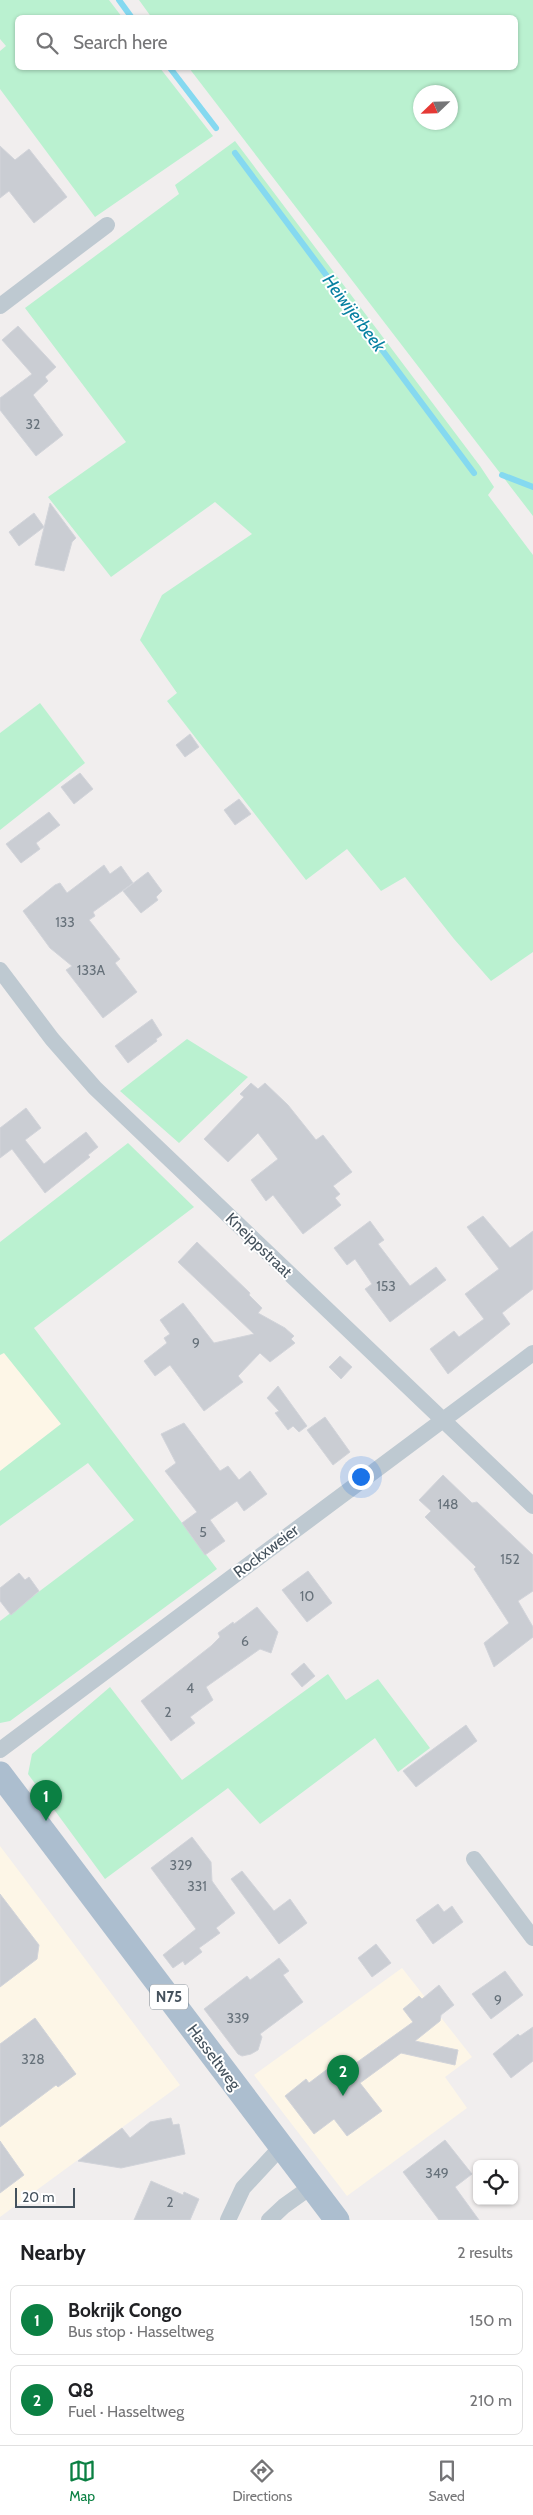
<!DOCTYPE html>
<html lang="en">
<head>
<meta charset="utf-8">
<style>
	body { margin:0; font-family:Cabin,sans-serif; background:#f2f2f2; color:#202124 }
	.controls { position:absolute; right:15px; bottom:15px; display:grid; overflow:hidden; border-radius:8px; box-shadow:0 1px 4px #0004 }
	.controls button { width:45px; height:45px; display:grid; place-items:center; padding:0; border:0; border-bottom:1px solid #e0e0e0; background:#fff; color:#202124; font:25px sans-serif }
	.compass { position:absolute; left:413px; top:85px; width:45px; height:45px; border-radius:50%; background:#fff; box-shadow:0 1px 4px #0004; rotate:247deg }
	.scale { position:absolute; left:15px; bottom:12px; width:60px; box-sizing:border-box; padding-left:5px; border:2px solid #45525d; border-top:0; font-size:14px; line-height:18px; white-space:nowrap; color:#45525d; -webkit-text-stroke:4px #fff; paint-order:stroke }
	.you { position:absolute; left:360px; top:1476px; width:18px; height:18px; margin:-12px; border:4px solid #fff; border-radius:50%; background:#1a73e8; box-shadow:0 0 0 8px #1a73e833 }
	.badge { display:grid; place-items:center; width:32px; height:32px; border-radius:50%; background:#0b8043; color:#fff; font-size:16px; font-weight:700 }
	.pin { position:absolute; translate:-50% -41px; filter:drop-shadow(0 1px 2px #0008) }
	.pin::after { content:''; position:absolute; top:26px; width:18px; height:15px; background:inherit; clip-path:polygon(0 0,100% 0,50% 100%) }
	.list { margin:0; padding:0; list-style:none }
	h2 { display:flex; justify-content:space-between; align-items:center; height:65px; margin:0; padding:0 20px; font-size:21px }
	h2 small { font-size:16px; font-weight:400; color:#757577 }
	.list li { display:grid; grid-template-columns:32px 1fr auto; gap:15px; align-items:center; box-sizing:border-box; height:70px; margin:0 10px 10px; padding:0 10px; border:1px solid #e0e0e0; border-radius:8px }
	.list b { display:block; font-size:19px; white-space:nowrap }
	.list p { margin:0; font-size:16px; white-space:nowrap; color:#757577 }
	.list em { font-size:16px; font-style:normal; color:#757577 }
	.icon { flex:none; width:28px; height:28px; fill:none; stroke:currentColor; stroke-width:2; stroke-linecap:round; stroke-linejoin:round }
	.map { position:relative; flex:none; width:533px; height:2220px; overflow:hidden }
	.search { position:absolute; background:#fff; box-shadow:0 1px 4px #0004; left:15px; right:15px; top:15px; height:55px; display:flex; align-items:center; gap:12px; box-sizing:border-box; padding:0 18px; border-radius:8px; color:#757577; font-size:19px }
	.sheet { height:225px; background:#fff }
	nav { display:flex; justify-content:space-around; align-items:center; box-sizing:border-box; height:70px; border-top:1px solid #e0e0e0; background:#fff; font-size:14px; color:#757577 }
	nav a { display:grid; justify-items:center; gap:2px }
	nav .on { color:#0b8043 }
	.map>svg:first-child { display:block }
	.commercial { fill:#fdf6e7 }
	.green { fill:#baf1d0; fill-rule:evenodd }
	.lines { fill:none; stroke-linecap:round; stroke-linejoin:round }
	.stream { stroke:#85d9f0; stroke-width:6 }
	.building { fill:#cacdd3; stroke:#d2d4da }
	.minor { stroke:#bec9d1; stroke-width:16 }
	.primary { stroke:#acbecf; stroke-width:25 }
	.labels { text-anchor:middle; dominant-baseline:central; stroke-width:4; stroke-linejoin:round; paint-order:stroke }
	.number-label { font-size:14px; fill:#66717a }
	.shield { fill:#fff; stroke:#7d868e; stroke-width:1 }
	.shield-label { font-size:15px; font-weight:bold; fill:#45525d }
	.street-label { font-size:16px; fill:#45525d; stroke:#fff }
	.water-label { font-size:18px; font-style:italic; fill:#0680a1; stroke:#fff }
</style>
</head>
<body>
<div class="map">
<svg width="533" height="2220" viewBox="0 0 533 2220">
	<rect width="100%" height="100%" fill="#f1eeee"/>
	<path class="commercial" d="M4,1352L61,1424L0,1471V1355Z
		M0,1846L180,2085L0,2217Z
		M402,1968L472,2057L445,2077L467,2108L347,2196L254,2075Z"/>
	<path class="green" d="M0,0H109L122,17L18,18V68H160L213,136L95,217L0,89V51L6,46L0,39Z
		M139,0H533V516L189,68H516V18H152ZM420,92H450V122H420Z
		M235,141L480,466L494,487L488,495L533,555V952L491,981L454,939L405,877L381,891L347,849L306,880L167,701L177,693L140,640L162,595L252,534L215,502L111,577L48,497L126,442L25,308L179,194L175,185Z
		M40,703L85,763L0,830V733Z
		M187,1039L248,1077L179,1143L120,1091Z
		M128,1143L194,1207L34,1328L217,1569L10,1721L0,1723V1621L134,1520L88,1463L0,1526V1471L61,1424L4,1353L0,1355V1242Z
		M328,1674L346,1700L378,1679L430,1748L398,1772L375,1738L260,1824L228,1788L105,1879L28,1774L32,1754L110,1687L182,1780Z"/>
	<g class="lines">
		<path class="stream" d="M119,0L132,18
			M170,68L216,128
			M235,153L474,473
			M502,475L533,487"/>
	</g>
	<path class="building" d="M0,146L15,160L29,149L67,197L34,223L9,191L0,198Z
		M18,326L56,367L45,377L48,381L33,395L63,435L36,456L0,410V398L32,374L2,340Z
		M50,503L76,538L72,542L64,571L35,565Z
		M34,513L44,527L19,546L9,532Z
		M190,734L199,747L185,757L176,745Z
		M80,773L93,789L74,804L61,787Z
		M239,799L251,814L235,825L224,810Z
		M49,812L60,825L36,843L40,849L21,863L6,844Z
		M104,865L110,874L121,866L133,883L93,912L95,916L89,920L120,959L115,963L137,992L103,1018L66,970L72,966L50,948L23,911L55,885L60,883L67,893Z
		M148,872L162,891L156,897L158,900L141,913L123,891Z
		M152,1019L162,1035L156,1039L157,1041L128,1063L115,1046Z
		M251,1083L258,1089L265,1083L288,1105L316,1140L323,1135L352,1172L333,1186L340,1194L335,1198L341,1205L303,1234L273,1195L266,1201L251,1180L278,1159L258,1133L228,1162L204,1139L244,1097L240,1094Z
		M26,1108L41,1128L25,1140L44,1164L86,1132L98,1147L88,1155L90,1157L45,1193L12,1149L0,1158V1128Z
		M483,1216L510,1248L533,1231V1289L502,1313L510,1324L448,1374L430,1349L454,1331L459,1337L484,1319L465,1294L499,1269L467,1227Z
		M370,1221L384,1240L378,1244L410,1286L436,1267L446,1280L390,1322L365,1289L372,1284L355,1259L347,1265L334,1248Z
		M197,1242L250,1293L249,1295L262,1308L258,1313L285,1328L294,1336L291,1339L295,1343L270,1362L260,1353L238,1376L243,1382L204,1411L170,1365L155,1376L144,1361L167,1343L164,1338L170,1334L160,1320L183,1303L214,1343L254,1334L178,1262Z
		M340,1356L352,1367L341,1379L329,1367Z
		M278,1386L307,1426L299,1432L293,1426L288,1430L275,1413L279,1411L267,1398Z
		M325,1417L350,1452L333,1465L307,1430Z
		M184,1423L220,1471L228,1466L239,1480L250,1471L267,1494L244,1511L237,1501L210,1520L225,1541L205,1555L182,1523L197,1512L165,1471L176,1463L161,1434Z
		M443,1475L472,1503L477,1502L533,1555V1591L518,1601L533,1627V1637L494,1667L484,1643L509,1623L474,1569L476,1567L425,1517L431,1511L419,1500Z
		M308,1571L332,1603L307,1622L282,1590Z
		M19,1573L25,1580L29,1577L39,1591L11,1615L0,1601V1588Z
		M257,1607L278,1632L271,1653L260,1649L206,1687L213,1700L190,1717L195,1723L171,1741L141,1701L211,1646L220,1637L218,1633L233,1622L234,1624Z
		M304,1663L315,1676L302,1687L291,1674Z
		M466,1725L477,1741L416,1787L403,1771Z
		M192,1837L211,1862L212,1881L235,1913L216,1928L220,1933L199,1948L202,1952L185,1965L183,1961L173,1968L163,1955L196,1929L151,1868Z
		M242,1871L274,1911L290,1899L307,1923L279,1944L231,1879Z
		M0,1894L39,1945L37,1959L0,1987Z
		M438,1904L444,1912L452,1906L463,1922L433,1944L416,1920Z
		M376,1944L391,1963L372,1977L358,1958Z
		M279,1958L289,1971L283,1975L303,2002L260,2034L262,2037L258,2050L251,2054L242,2056L238,2054L204,2009L247,1976L250,1980Z
		M505,1971L523,1995L491,2019L472,1994Z
		M439,1985L454,2005L441,2015L440,2021L415,2041L458,2050L455,2065L401,2053L360,2083L382,2111L347,2136L334,2119L314,2134L285,2096L306,2079L309,2083L342,2058L349,2068L413,2022L403,2009L419,1996L422,1999Z
		M35,2018L76,2074L58,2087L56,2085L0,2127V2044Z
		M533,2027V2061L511,2078L493,2054L518,2034L520,2036Z
		M171,2118L173,2125L179,2124L185,2154L121,2168L78,2161L122,2128L130,2138L150,2122Z
		M445,2140L472,2174L455,2187L479,2220H439L403,2172Z
		M0,2141L24,2175L0,2193Z
		M151,2181L183,2195L184,2192L199,2199L190,2220H134Z"/>
	<g class="lines">
		<path class="minor" d="M0,306L107,225
			M0,970L52,1039L95,1088L533,1506
			M0,1750L533,1353
			M474,1859L533,1938
			M228,2220L243,2188L282,2146
			M269,2220L284,2206L312,2186"/>
		<path class="primary" d="M0,1774L337,2220"/>
	</g>
	<g class="labels">
		<g class="number-label">
			<text x="33" y="424">32</text>
			<text x="65" y="922">133</text>
			<text x="91" y="970">133A</text>
			<text x="386" y="1286">153</text>
			<text x="196" y="1343">9</text>
			<text x="448" y="1504">148</text>
			<text x="203" y="1532">5</text>
			<text x="510" y="1559">152</text>
			<text x="307" y="1596">10</text>
			<text x="245" y="1641">6</text>
			<text x="190" y="1688">4</text>
			<text x="168" y="1712">2</text>
			<text x="181" y="1865">329</text>
			<text x="197" y="1886">331</text>
			<text x="498" y="2000">9</text>
			<text x="238" y="2018">339</text>
			<text x="33" y="2059">328</text>
			<text x="437" y="2173">349</text>
			<text x="170" y="2202">2</text>
		</g>
		<rect class="shield" x="150" y="1984.5" width="38" height="25" rx="4"/>
		<g class="shield-label">
			<text x="169" y="1997">N75</text>
		</g>
		<g class="street-label">
			<text transform="translate(259 1245) rotate(44)">Kneippstraat</text>
			<text transform="translate(266 1551) rotate(-37)">Rockxweier</text>
			<text transform="translate(214 2057) rotate(53)">Hasseltweg</text>
		</g>
		<g class="water-label">
			<text transform="translate(354 313) rotate(53)">Heiwijerbeek</text>
		</g>
	</g>
</svg>
<div class="controls">
<button><svg class="icon" aria-label="locate" viewBox="0 0 24 24"><circle cx="12" cy="12" r="6"/><path d="M12 2v4M12 18v4M2 12h4M18 12h4"/></svg></button>
</div>
<svg class="compass" viewBox="-18 -18 36 36"><path d="M0-13l5 13h-10z" fill="#e53935"/><path d="M0 13l5-13h-10z" fill="#757577"/></svg>
<div class="scale">20 m</div>
<div class="you"></div>
<div class="pin badge" style="left:46px;top:1821px">1</div>
<div class="pin badge" style="left:343px;top:2096px">2</div>
<div class="search"><svg class="icon" aria-label="search" viewBox="0 0 24 24"><circle cx="10" cy="10" r="6"/><path d="M15 15l6 6"/></svg>Search here</div>
</div>
<section class="sheet">
<h2>Nearby<small>2 results</small></h2>
<ul class="list">
<li><span class="badge">1</span><div><b>Bokrijk Congo</b><p>Bus stop · Hasseltweg</p></div><em>150 m</em></li>
<li><span class="badge">2</span><div><b>Q8</b><p>Fuel · Hasseltweg</p></div><em>210 m</em></li>
</ul>
</section>
<nav>
<a class="on"><svg class="icon" aria-label="map" viewBox="0 0 24 24"><path d="M3 6l6-2 6 2 6-2v14l-6 2-6-2-6 2zM9 4v14M15 6v14"/></svg>Map</a>
<a><svg class="icon" aria-label="directions" viewBox="0 0 24 24"><path d="M12 3l9 9-9 9-9-9zM9 14v-3h6M13 9l2 2-2 2"/></svg>Directions</a>
<a><svg class="icon" aria-label="saved" viewBox="0 0 24 24"><path d="M7 4h10v16l-5-4-5 4z"/></svg>Saved</a>
</nav>
</body>
</html>
